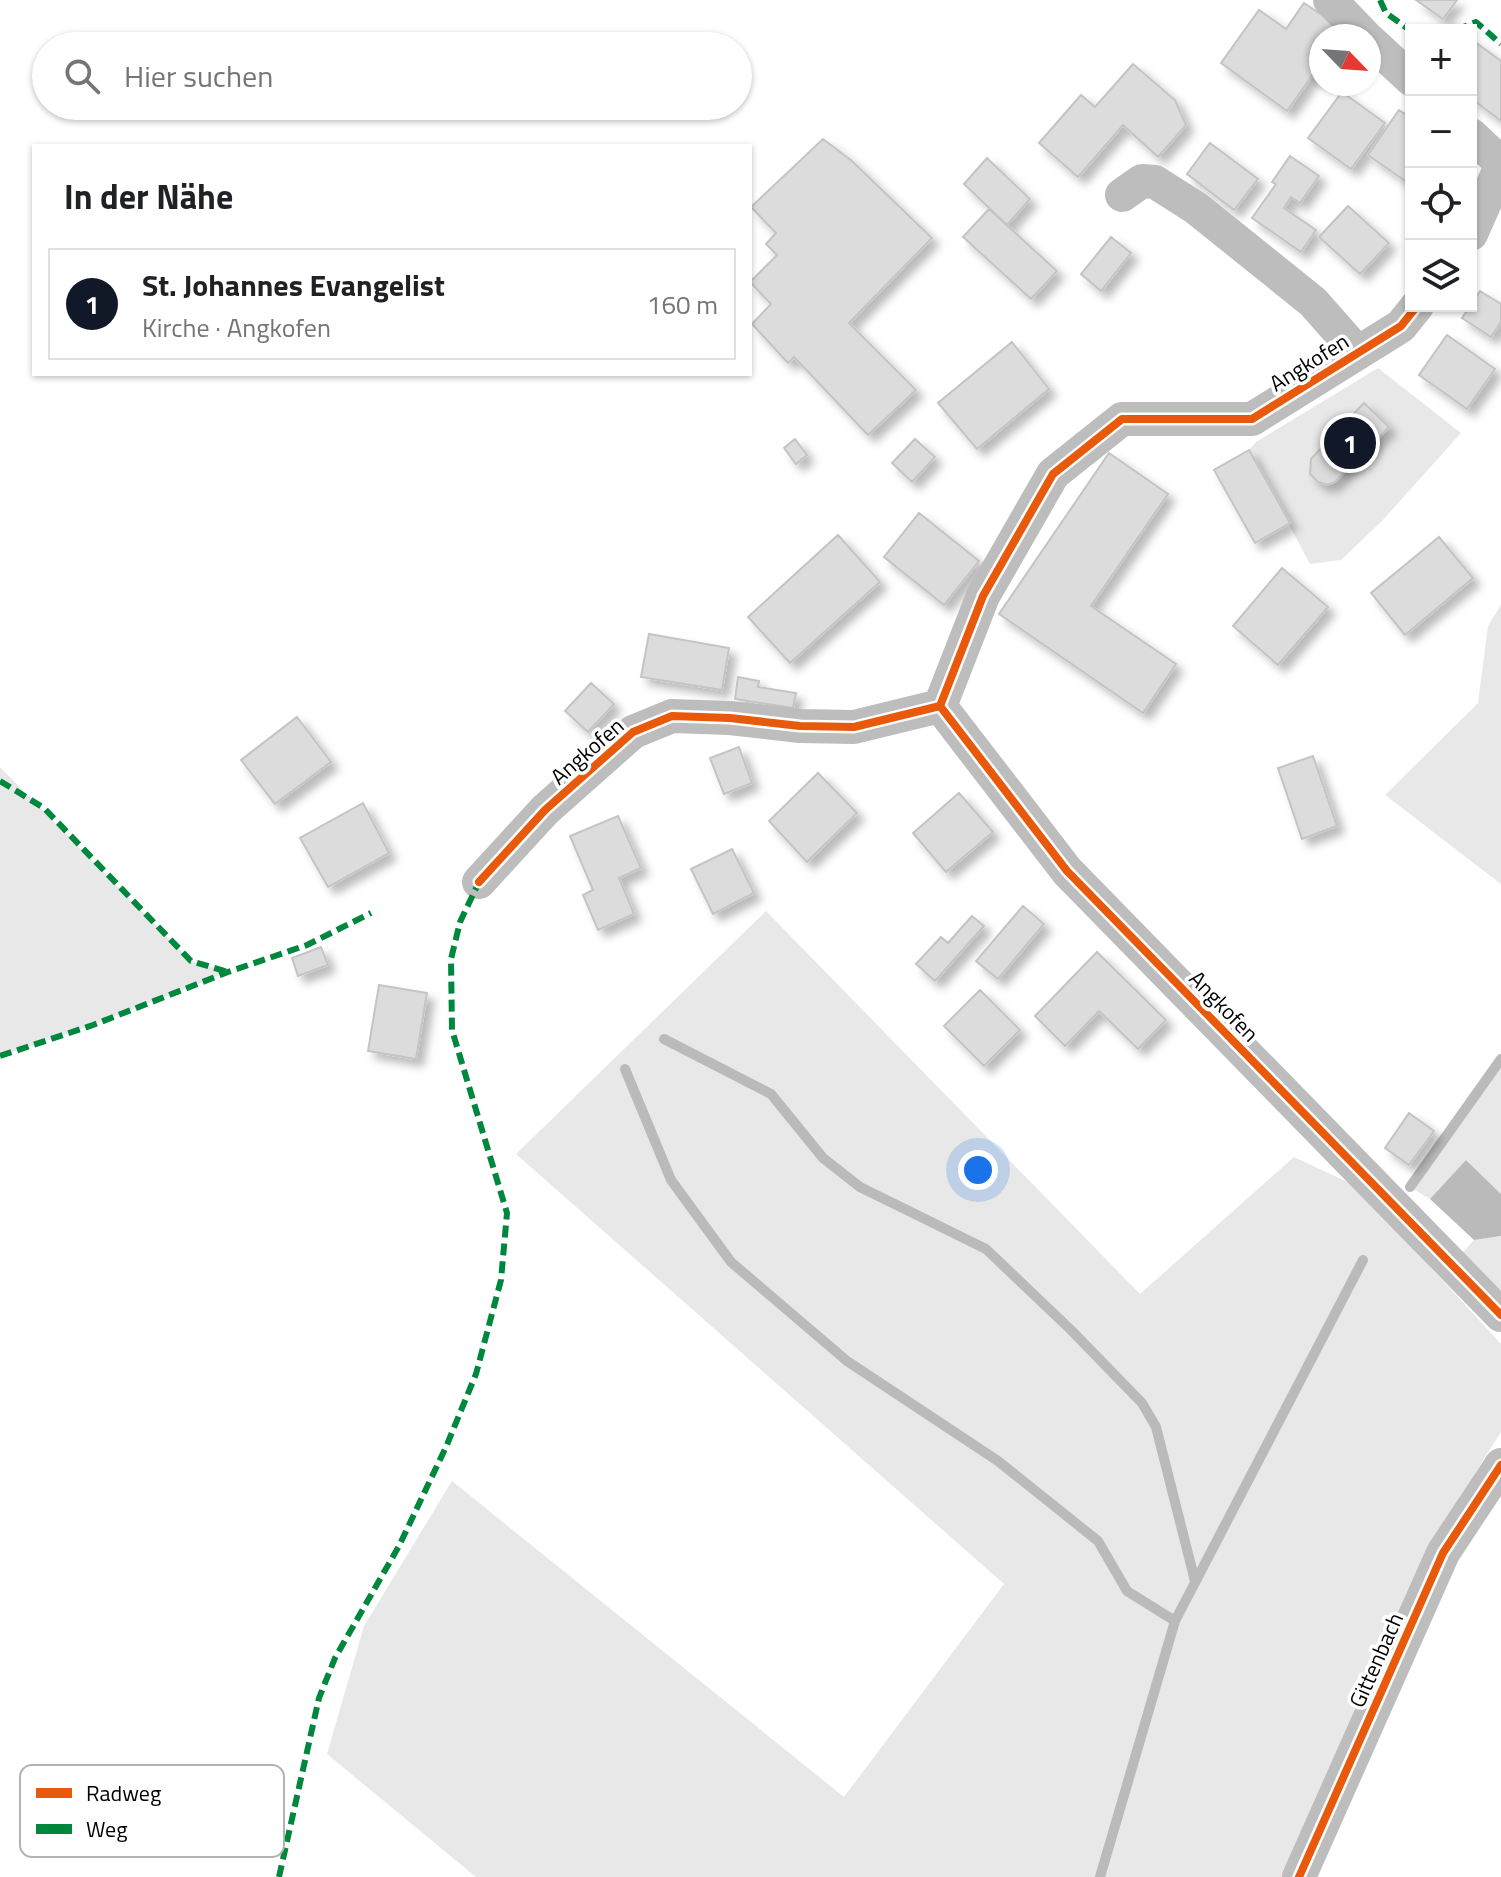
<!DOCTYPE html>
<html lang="de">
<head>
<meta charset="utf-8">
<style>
	body { margin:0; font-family:"Titillium Web",sans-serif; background:#f2f2f2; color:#202124 }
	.controls { position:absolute; right:24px; top:24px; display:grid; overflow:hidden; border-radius:0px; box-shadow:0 2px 6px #0004 }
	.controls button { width:72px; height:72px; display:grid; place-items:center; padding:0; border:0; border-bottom:2px solid #e0e0e0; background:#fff; color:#202124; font:40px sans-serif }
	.compass { position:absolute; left:1309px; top:24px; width:72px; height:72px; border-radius:50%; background:#fff; box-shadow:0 2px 6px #0004; rotate:115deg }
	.you { position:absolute; left:978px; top:1170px; width:28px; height:28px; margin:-20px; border:6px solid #fff; border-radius:50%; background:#1a73e8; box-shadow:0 0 0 12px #1a73e833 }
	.badge { display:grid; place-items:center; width:52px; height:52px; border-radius:50%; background:#111827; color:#fff; font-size:26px; font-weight:700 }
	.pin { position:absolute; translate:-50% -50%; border:4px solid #fff; box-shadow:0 2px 8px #0006 }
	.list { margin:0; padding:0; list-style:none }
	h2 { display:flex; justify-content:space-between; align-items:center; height:104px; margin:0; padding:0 32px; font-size:34px }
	h2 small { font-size:26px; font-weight:400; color:#757577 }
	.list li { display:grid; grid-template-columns:52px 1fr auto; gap:24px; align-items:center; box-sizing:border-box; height:112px; margin:0 16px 16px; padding:0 16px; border:2px solid #e0e0e0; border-radius:0px }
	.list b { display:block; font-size:30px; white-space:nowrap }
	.list p { margin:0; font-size:26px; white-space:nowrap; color:#757577 }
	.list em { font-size:26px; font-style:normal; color:#757577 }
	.icon { flex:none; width:44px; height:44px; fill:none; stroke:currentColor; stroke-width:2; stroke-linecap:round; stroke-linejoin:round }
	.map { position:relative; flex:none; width:1501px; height:1877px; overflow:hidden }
	.search { position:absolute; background:#fff; box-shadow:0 2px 6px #0004; left:32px; top:32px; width:720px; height:88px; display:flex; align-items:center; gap:20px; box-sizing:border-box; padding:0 28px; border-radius:44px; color:#757577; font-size:30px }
	.panel { position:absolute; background:#fff; box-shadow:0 2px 6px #0004; left:32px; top:144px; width:720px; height:232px; border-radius:0px }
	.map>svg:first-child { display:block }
	.green { fill:#e8e8e8 }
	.water { fill:#bababa }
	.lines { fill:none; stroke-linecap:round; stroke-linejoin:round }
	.stream { stroke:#bababa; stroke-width:10 }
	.building { fill:#dcdcdc; stroke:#c4c4c4; stroke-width:2; filter:url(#shadow) }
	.minor { stroke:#bdbdbd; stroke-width:34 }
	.quiet { stroke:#00873e; stroke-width:6; stroke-dasharray:12 6; stroke-linecap:butt }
	.cycleway-casing { stroke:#fff; stroke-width:13 }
	.cycleway { stroke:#e8590c; stroke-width:8 }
	.labels { text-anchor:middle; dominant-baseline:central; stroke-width:7; stroke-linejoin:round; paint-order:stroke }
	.street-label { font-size:22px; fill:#000; stroke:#fff }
	.key { fill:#fff; stroke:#b2b2b2; stroke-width:2 }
	.key-label { font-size:22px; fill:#000 }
</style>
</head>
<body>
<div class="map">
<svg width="1501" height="1877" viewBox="0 0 1501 1877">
	<defs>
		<filter id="shadow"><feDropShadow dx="7" dy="7" stdDeviation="4" flood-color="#0004"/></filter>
	</defs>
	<rect width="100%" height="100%" fill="#fff"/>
	<path class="green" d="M1378,368L1461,433L1382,521L1341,560L1310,564L1249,450L1256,442Z
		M1501,605V884L1385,795L1478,703L1488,626Z
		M0,767L191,961L228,972L93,1025L0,1056Z
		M766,911L1140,1294L1294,1157L1356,1186L1501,1344V1432L1430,1544L1282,1877H476L327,1754L364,1626L452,1481L844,1797L1004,1584L516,1154Z
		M1501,1059V1194L1466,1160L1430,1199L1410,1187Z
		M1501,1236V1294L1461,1254L1474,1240Z"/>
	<path class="water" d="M1466,1160L1501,1194V1236L1474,1240L1430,1199Z"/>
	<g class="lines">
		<path class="stream" d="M664,1039L771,1094L823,1158L860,1187L986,1249L1071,1330L1142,1403L1156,1427L1195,1581
			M625,1069L671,1180L731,1262L847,1361L998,1461L1098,1541L1127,1591L1175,1621
			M1410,1187L1501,1059
			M1100,1877L1175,1621L1363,1260"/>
	</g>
	<path class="building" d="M1416,0H1457L1443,19Z
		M1304,3L1344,30L1340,36H1321V63L1287,111L1221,63L1259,10L1286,29Z
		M1471,39L1501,61V121L1471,98Z
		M1133,64L1175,100L1186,125L1158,157L1123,125L1078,177L1039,143L1081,95L1095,107Z
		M1342,92L1385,123L1351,169L1308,138Z
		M1399,110L1411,118V185L1368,155Z
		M823,139L852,161L932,238L849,323L916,390L868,435L794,357L788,363L752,324L771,304L750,282L777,255L766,244L776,233L751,207Z
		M1210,143L1258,179L1234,210L1187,174Z
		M1290,156L1319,176L1300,203L1291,197L1284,208L1316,230L1301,252L1252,218L1276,184L1272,182Z
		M987,158L1030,199L1007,225L964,184Z
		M1348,206L1389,243L1360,274L1319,237Z
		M989,209L1057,271L1031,299L963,237Z
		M1111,237L1131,253L1101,291L1081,274Z
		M1480,291L1501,304V322L1491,337L1462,318Z
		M1447,335L1495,369L1467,409L1419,375Z
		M1012,342L1049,389L977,449L938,403Z
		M1364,403L1389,427L1335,482L1327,485L1318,482L1310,474L1311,459Z
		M795,439L807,455L796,464L784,448Z
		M915,439L935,457L912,482L892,463Z
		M1249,450L1290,523L1255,543L1214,470Z
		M1109,453L1168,494L1091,606L1176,664L1143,713L999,614Z
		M919,513L979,561L944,605L884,557Z
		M838,535L880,582L790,663L748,617Z
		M1439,537L1473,578L1405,635L1371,593Z
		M1282,568L1328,607L1278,665L1233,626Z
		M649,634L729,648L722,690L641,677Z
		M738,677L759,681L758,687L796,693L793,708L735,699Z
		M591,683L614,704L588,732L565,711Z
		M297,717L331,762L275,804L241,760Z
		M739,747L752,783L724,794L710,758Z
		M1313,756L1337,826L1302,839L1278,768Z
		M818,773L857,813L807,862L769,821Z
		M959,793L993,832L946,872L913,833Z
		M363,803L389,853L328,887L300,838Z
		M618,816L641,868L619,878L634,914L598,930L583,895L593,890L570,836Z
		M732,849L754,893L713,914L691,869Z
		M1023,906L1044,924L998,979L976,961Z
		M972,916L984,926L935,981L916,964L941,937L948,943Z
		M321,947L328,965L298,976L292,958Z
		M1097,952L1166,1020L1138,1049L1099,1011L1065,1046L1035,1016Z
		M379,985L427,993L416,1059L368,1051Z
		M980,990L1020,1030L984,1066L944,1026Z
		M1409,1113L1434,1131L1409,1165L1385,1148Z"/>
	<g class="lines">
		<path class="minor" d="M1330,0L1365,36
			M1369,40L1411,79
			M1471,135L1501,163
			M1122,195L1142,181L1155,182L1196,208L1313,302L1358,353
			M1471,234L1501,166
			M940,706L1067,871L1501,1315
			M479,882L545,810L633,732L672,716L730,718L800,726L854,727L940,706L983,596L1053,474L1122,419H1252L1401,326L1417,306
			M1299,1877L1443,1553L1501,1465"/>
		<path class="quiet" d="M1380,0L1386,13L1411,31
			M1456,30L1476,22L1501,44
			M0,781L44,808L191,961L228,972
			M0,1056L93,1025L228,972L307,945L371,913
			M279,1877L319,1698L335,1658L399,1546L446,1447L476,1374L501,1280L507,1213L452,1030L451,959L460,922L479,882"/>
		<g class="cycleway-casing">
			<path id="cycleway" d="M940,706L1067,871L1501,1315
				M479,882L545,810L633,732L672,716L730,718L800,726L854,727L940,706L983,596L1053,474L1122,419H1252L1401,326L1417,306
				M1299,1877L1443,1553L1501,1465"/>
		</g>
		<use href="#cycleway" class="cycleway"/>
	</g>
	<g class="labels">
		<g class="street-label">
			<text transform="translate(1309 362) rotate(-32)">Angkofen</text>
			<text transform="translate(587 751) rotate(-41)">Angkofen</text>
			<text transform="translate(1224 1006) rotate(46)">Angkofen</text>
			<text transform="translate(1376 1660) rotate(-66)">Gittenbach</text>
		</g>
	</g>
	<rect x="20" y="1765" width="264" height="92" rx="12" class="key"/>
	<rect x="36" y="1788" width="36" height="10" fill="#e8590c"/>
	<rect x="36" y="1824" width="36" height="10" fill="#00873e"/>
	<g class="key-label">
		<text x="86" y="1801">Radweg</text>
		<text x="86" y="1837">Weg</text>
	</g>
</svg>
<div class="controls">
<button>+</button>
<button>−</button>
<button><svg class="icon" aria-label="locate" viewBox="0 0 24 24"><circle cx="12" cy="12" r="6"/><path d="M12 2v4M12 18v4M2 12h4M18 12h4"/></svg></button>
<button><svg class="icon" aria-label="layers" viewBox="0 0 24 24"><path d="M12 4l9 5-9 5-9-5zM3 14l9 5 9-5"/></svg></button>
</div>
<svg class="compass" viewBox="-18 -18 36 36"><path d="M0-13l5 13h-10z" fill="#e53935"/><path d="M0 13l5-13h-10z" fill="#757577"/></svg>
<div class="you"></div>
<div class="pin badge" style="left:1350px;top:443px">1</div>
<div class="search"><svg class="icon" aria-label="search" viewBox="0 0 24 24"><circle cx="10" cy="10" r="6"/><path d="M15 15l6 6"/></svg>Hier suchen</div>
<section class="panel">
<h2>In der Nähe<small></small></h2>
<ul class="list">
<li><span class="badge">1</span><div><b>St. Johannes Evangelist</b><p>Kirche · Angkofen</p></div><em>160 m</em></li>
</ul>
</section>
</div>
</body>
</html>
